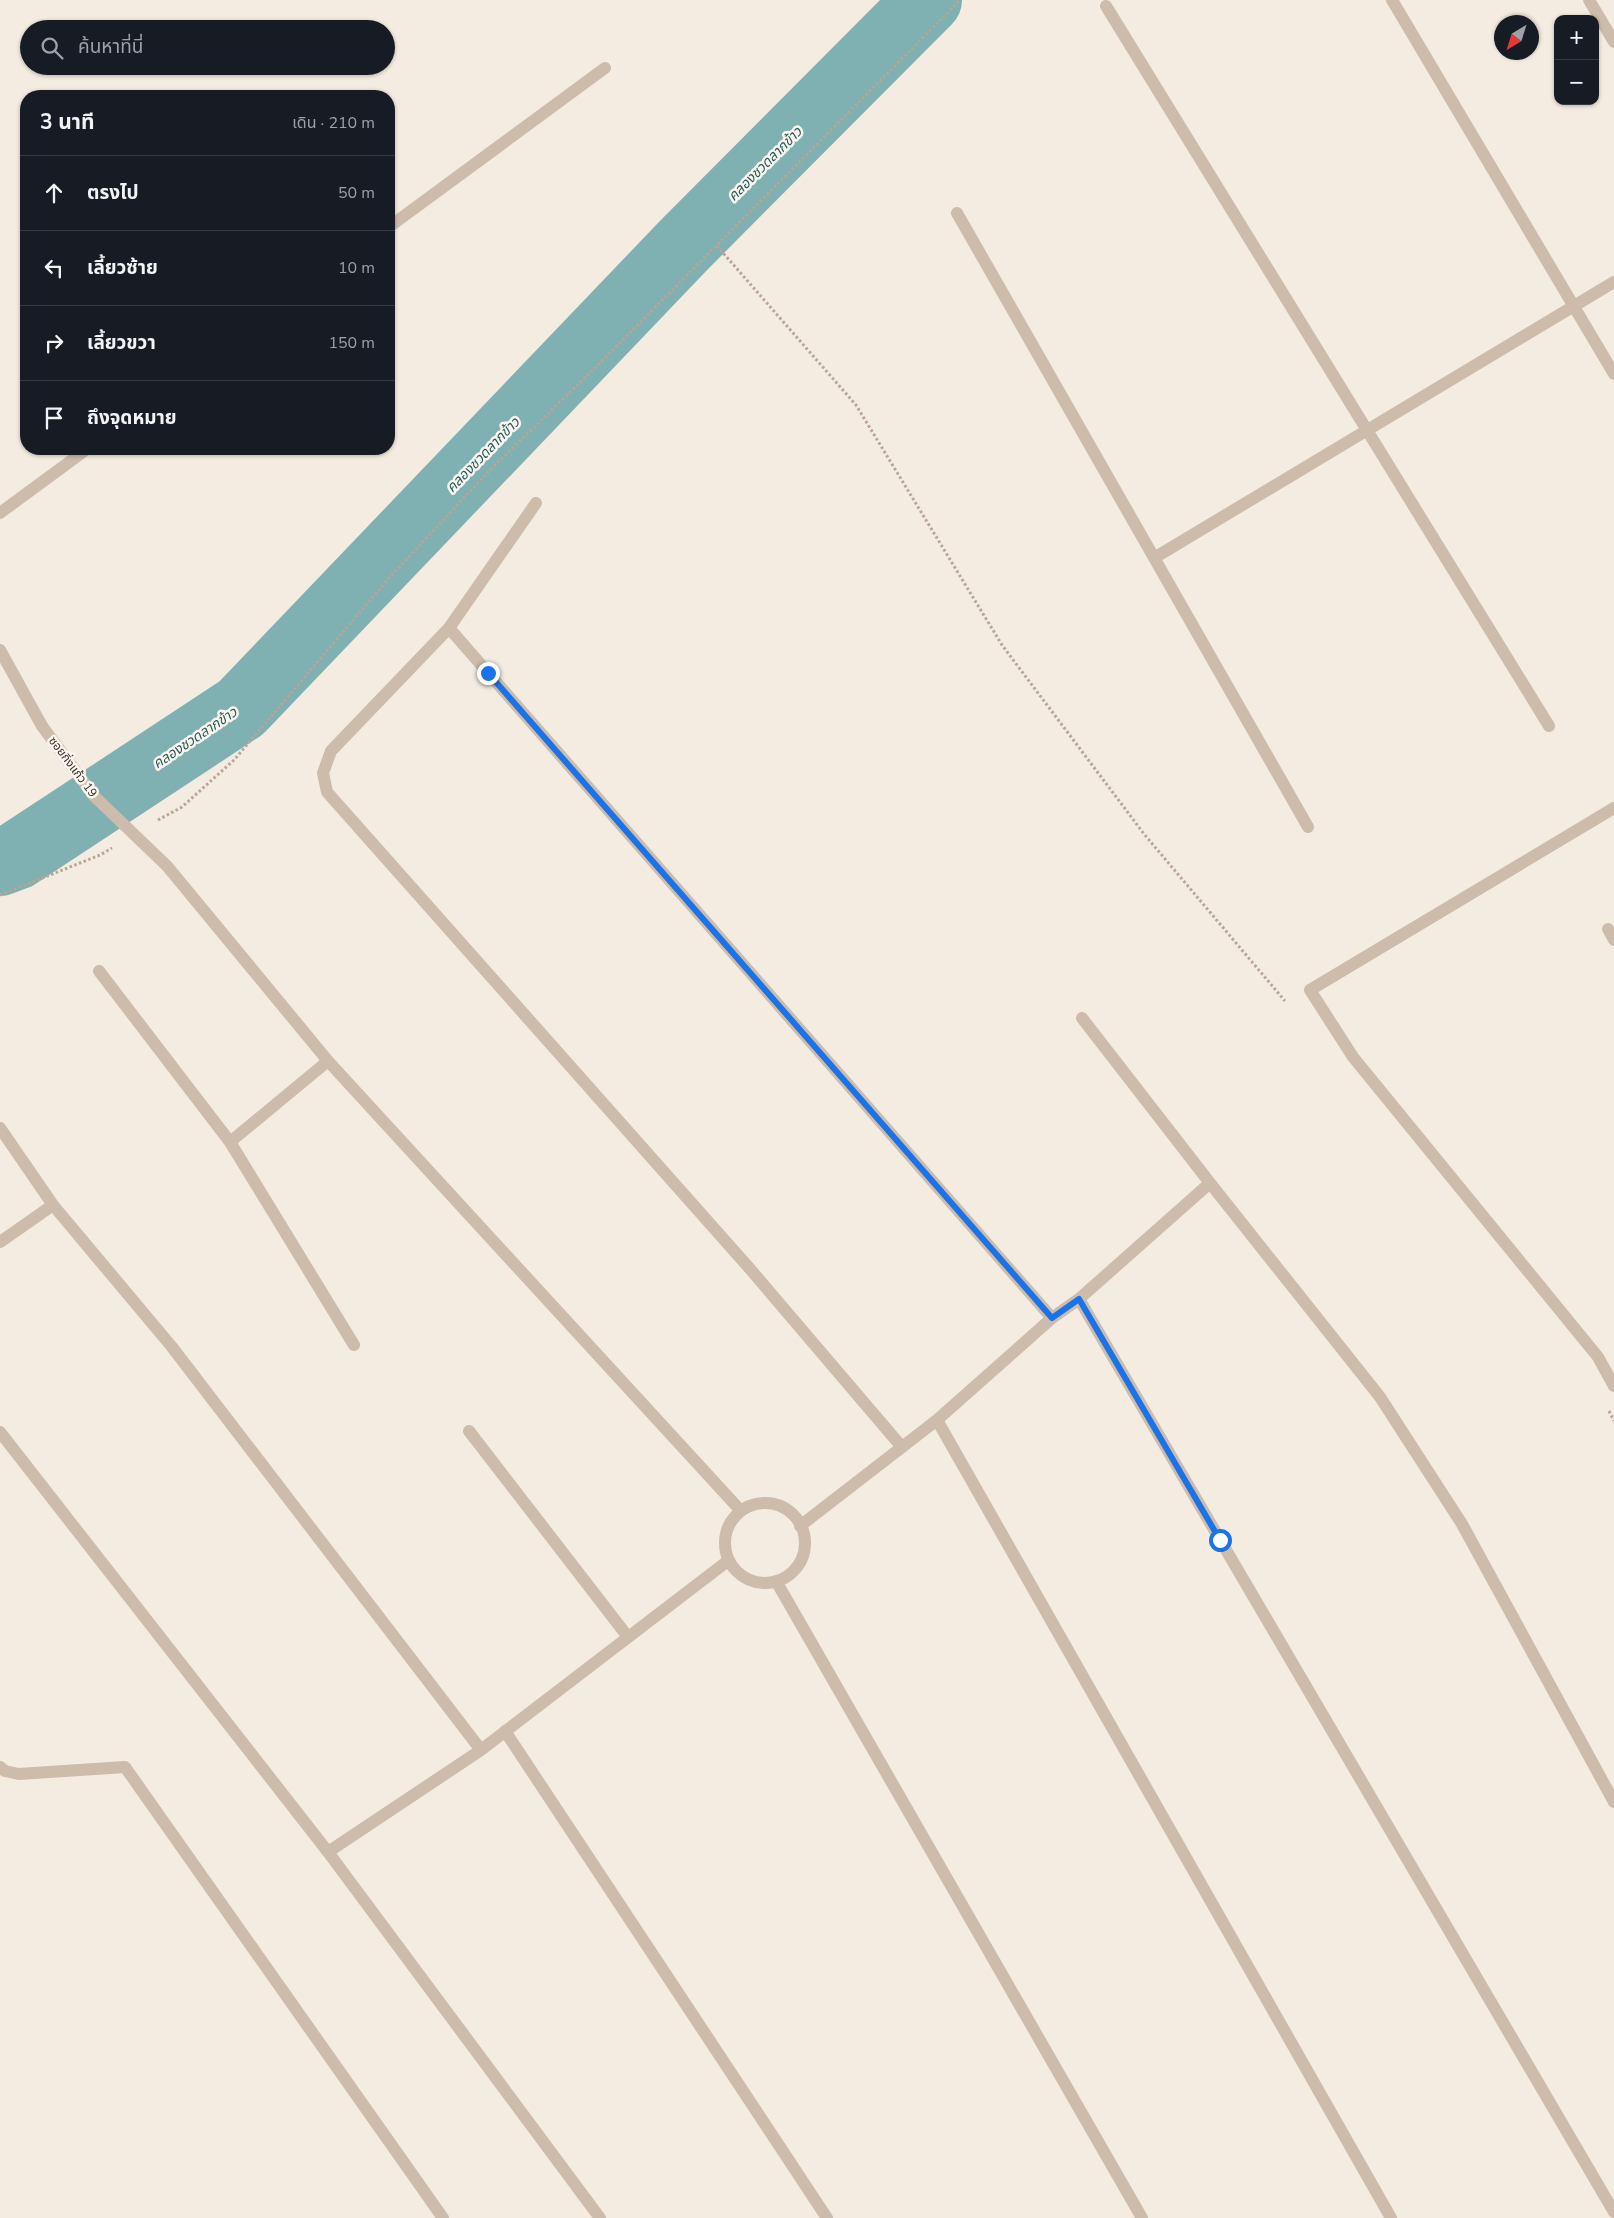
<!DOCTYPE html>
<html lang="th">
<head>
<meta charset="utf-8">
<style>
	body { margin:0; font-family:"Nunito Sans","Noto Sans Thai",sans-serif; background:#242831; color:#f1f3f6 }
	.controls { position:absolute; right:15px; top:15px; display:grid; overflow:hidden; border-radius:10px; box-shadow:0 1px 4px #0004 }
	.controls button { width:45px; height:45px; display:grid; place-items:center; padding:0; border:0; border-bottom:1px solid #363941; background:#171b24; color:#f1f3f6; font:25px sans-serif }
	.compass { position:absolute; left:1494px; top:15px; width:45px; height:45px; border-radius:50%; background:#171b24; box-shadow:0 1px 4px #0004; rotate:218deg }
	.stop { position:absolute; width:15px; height:15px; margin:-11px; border:4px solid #1a73e8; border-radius:50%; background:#fff }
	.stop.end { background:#1a73e8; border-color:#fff; box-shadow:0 1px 5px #0008 }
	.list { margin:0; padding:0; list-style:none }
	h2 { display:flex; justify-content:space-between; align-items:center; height:65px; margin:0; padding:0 20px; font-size:21px }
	h2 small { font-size:16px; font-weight:400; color:#9ea1a6 }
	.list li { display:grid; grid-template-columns:32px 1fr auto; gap:15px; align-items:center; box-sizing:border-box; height:75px; padding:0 20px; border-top:1px solid #363941 }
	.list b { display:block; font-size:19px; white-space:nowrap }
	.list em { font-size:16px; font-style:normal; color:#9ea1a6 }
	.icon { flex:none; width:28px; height:28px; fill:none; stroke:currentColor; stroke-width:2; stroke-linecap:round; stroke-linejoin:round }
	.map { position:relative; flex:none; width:1614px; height:2218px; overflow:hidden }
	.search { position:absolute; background:#171b24; box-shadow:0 1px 4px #0004; left:20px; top:20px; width:375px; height:55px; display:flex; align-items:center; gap:12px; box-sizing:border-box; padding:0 18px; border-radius:28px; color:#9ea1a6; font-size:19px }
	.panel { position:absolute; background:#171b24; box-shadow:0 1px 4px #0004; left:20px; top:90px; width:375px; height:365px; border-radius:20px }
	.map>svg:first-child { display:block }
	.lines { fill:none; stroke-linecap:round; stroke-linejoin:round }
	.river { stroke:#7fb0b2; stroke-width:68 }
	.path { stroke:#b9a596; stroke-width:3; stroke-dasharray:2.5 2.5; stroke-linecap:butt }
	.service { stroke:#cdbbac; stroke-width:12 }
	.minor { stroke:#cdbbac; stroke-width:12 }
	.minor-bridge { stroke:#cdbbac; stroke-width:12 }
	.route { stroke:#1a73e8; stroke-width:6 }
	.labels { text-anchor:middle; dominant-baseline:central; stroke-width:5; stroke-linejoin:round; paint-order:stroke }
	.street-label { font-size:12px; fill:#3b302b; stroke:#fbf5ee }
	.water-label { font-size:14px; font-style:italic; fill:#1f5a5e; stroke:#fbf5ee }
</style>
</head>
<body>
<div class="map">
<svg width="1614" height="2218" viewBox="0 0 1614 2218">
	<rect width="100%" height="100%" fill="#f4ebe1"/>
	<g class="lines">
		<path class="river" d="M0,862L16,856L241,708L684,245L928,0"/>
		<path class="path" d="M717,246L856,405L1002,645L1144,834L1285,1001
			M158,820L182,807L234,760L390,577L491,469L596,367L960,0
			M0,895L100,855L112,848
			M1609,1411L1614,1421"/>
		<path class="service" d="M389,227L605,68
			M0,513L87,449
			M99,971L230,1142L354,1345
			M230,1142L328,1061
			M0,1767L5,1771L19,1774L125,1767L443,2218"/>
		<path class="minor" d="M1392,0L1614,374
			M1589,0L1614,42
			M1106,6L1549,726
			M957,213L1308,827
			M536,503L449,628L331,751L323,773L327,792L751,1270L901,1446
			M1154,558L1614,282
			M449,628L1052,1318
			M0,650L42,726
			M1614,808L1310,990L1353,1057L1598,1357L1614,1386
			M167,866L328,1061L741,1511
			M1608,929L1614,940
			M1082,1018L1210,1183L1380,1397L1462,1524L1614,1802
			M0,1128L53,1205L172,1347L481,1750
			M0,1242L53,1205
			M1079,1299L1614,2212
			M937,1420L1391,2218
			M469,1431L628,1637
			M0,1432L328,1852L600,2218
			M725 1543a40 40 0 1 1 80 0a40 40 0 1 1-80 0Z
			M800,1526L937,1420L1052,1318L1079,1299L1210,1183
			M776,1581L1142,2218
			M505,1731L827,2218
			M328,1852L481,1750L729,1560"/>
		<path class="minor-bridge" d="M42,726L94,796L167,866"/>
	</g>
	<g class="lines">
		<path class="route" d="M488,673L1052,1318L1079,1299L1220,1540"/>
	</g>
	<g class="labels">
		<g class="street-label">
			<text transform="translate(73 767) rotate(53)">ซอยกิ่งแก้ว 19</text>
		</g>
		<g class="water-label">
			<text transform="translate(765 164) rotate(-45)">คลองชวดลากข้าว</text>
			<text transform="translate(483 455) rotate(-46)">คลองชวดลากข้าว</text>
			<text transform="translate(195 738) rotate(-34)">คลองชวดลากข้าว</text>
		</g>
	</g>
</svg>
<div class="controls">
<button>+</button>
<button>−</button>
</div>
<svg class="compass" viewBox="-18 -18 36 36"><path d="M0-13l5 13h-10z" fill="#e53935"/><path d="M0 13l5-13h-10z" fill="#9ea1a6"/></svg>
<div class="stop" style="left:1220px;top:1540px"></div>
<div class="stop end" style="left:488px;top:673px"></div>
<div class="search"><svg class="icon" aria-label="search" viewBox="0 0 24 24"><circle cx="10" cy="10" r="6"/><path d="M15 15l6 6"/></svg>ค้นหาที่นี่</div>
<section class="panel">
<h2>3 นาที<small>เดิน · 210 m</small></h2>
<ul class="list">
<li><svg class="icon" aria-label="ahead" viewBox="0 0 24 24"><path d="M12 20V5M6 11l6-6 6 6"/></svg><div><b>ตรงไป</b></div><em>50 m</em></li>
<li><svg class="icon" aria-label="left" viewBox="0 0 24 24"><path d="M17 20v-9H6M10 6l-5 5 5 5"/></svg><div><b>เลี้ยวซ้าย</b></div><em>10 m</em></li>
<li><svg class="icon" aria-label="right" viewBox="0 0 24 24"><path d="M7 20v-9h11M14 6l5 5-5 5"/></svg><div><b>เลี้ยวขวา</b></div><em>150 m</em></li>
<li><svg class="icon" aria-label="arrive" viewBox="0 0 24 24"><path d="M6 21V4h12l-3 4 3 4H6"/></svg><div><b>ถึงจุดหมาย</b></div></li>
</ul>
</section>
</div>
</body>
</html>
